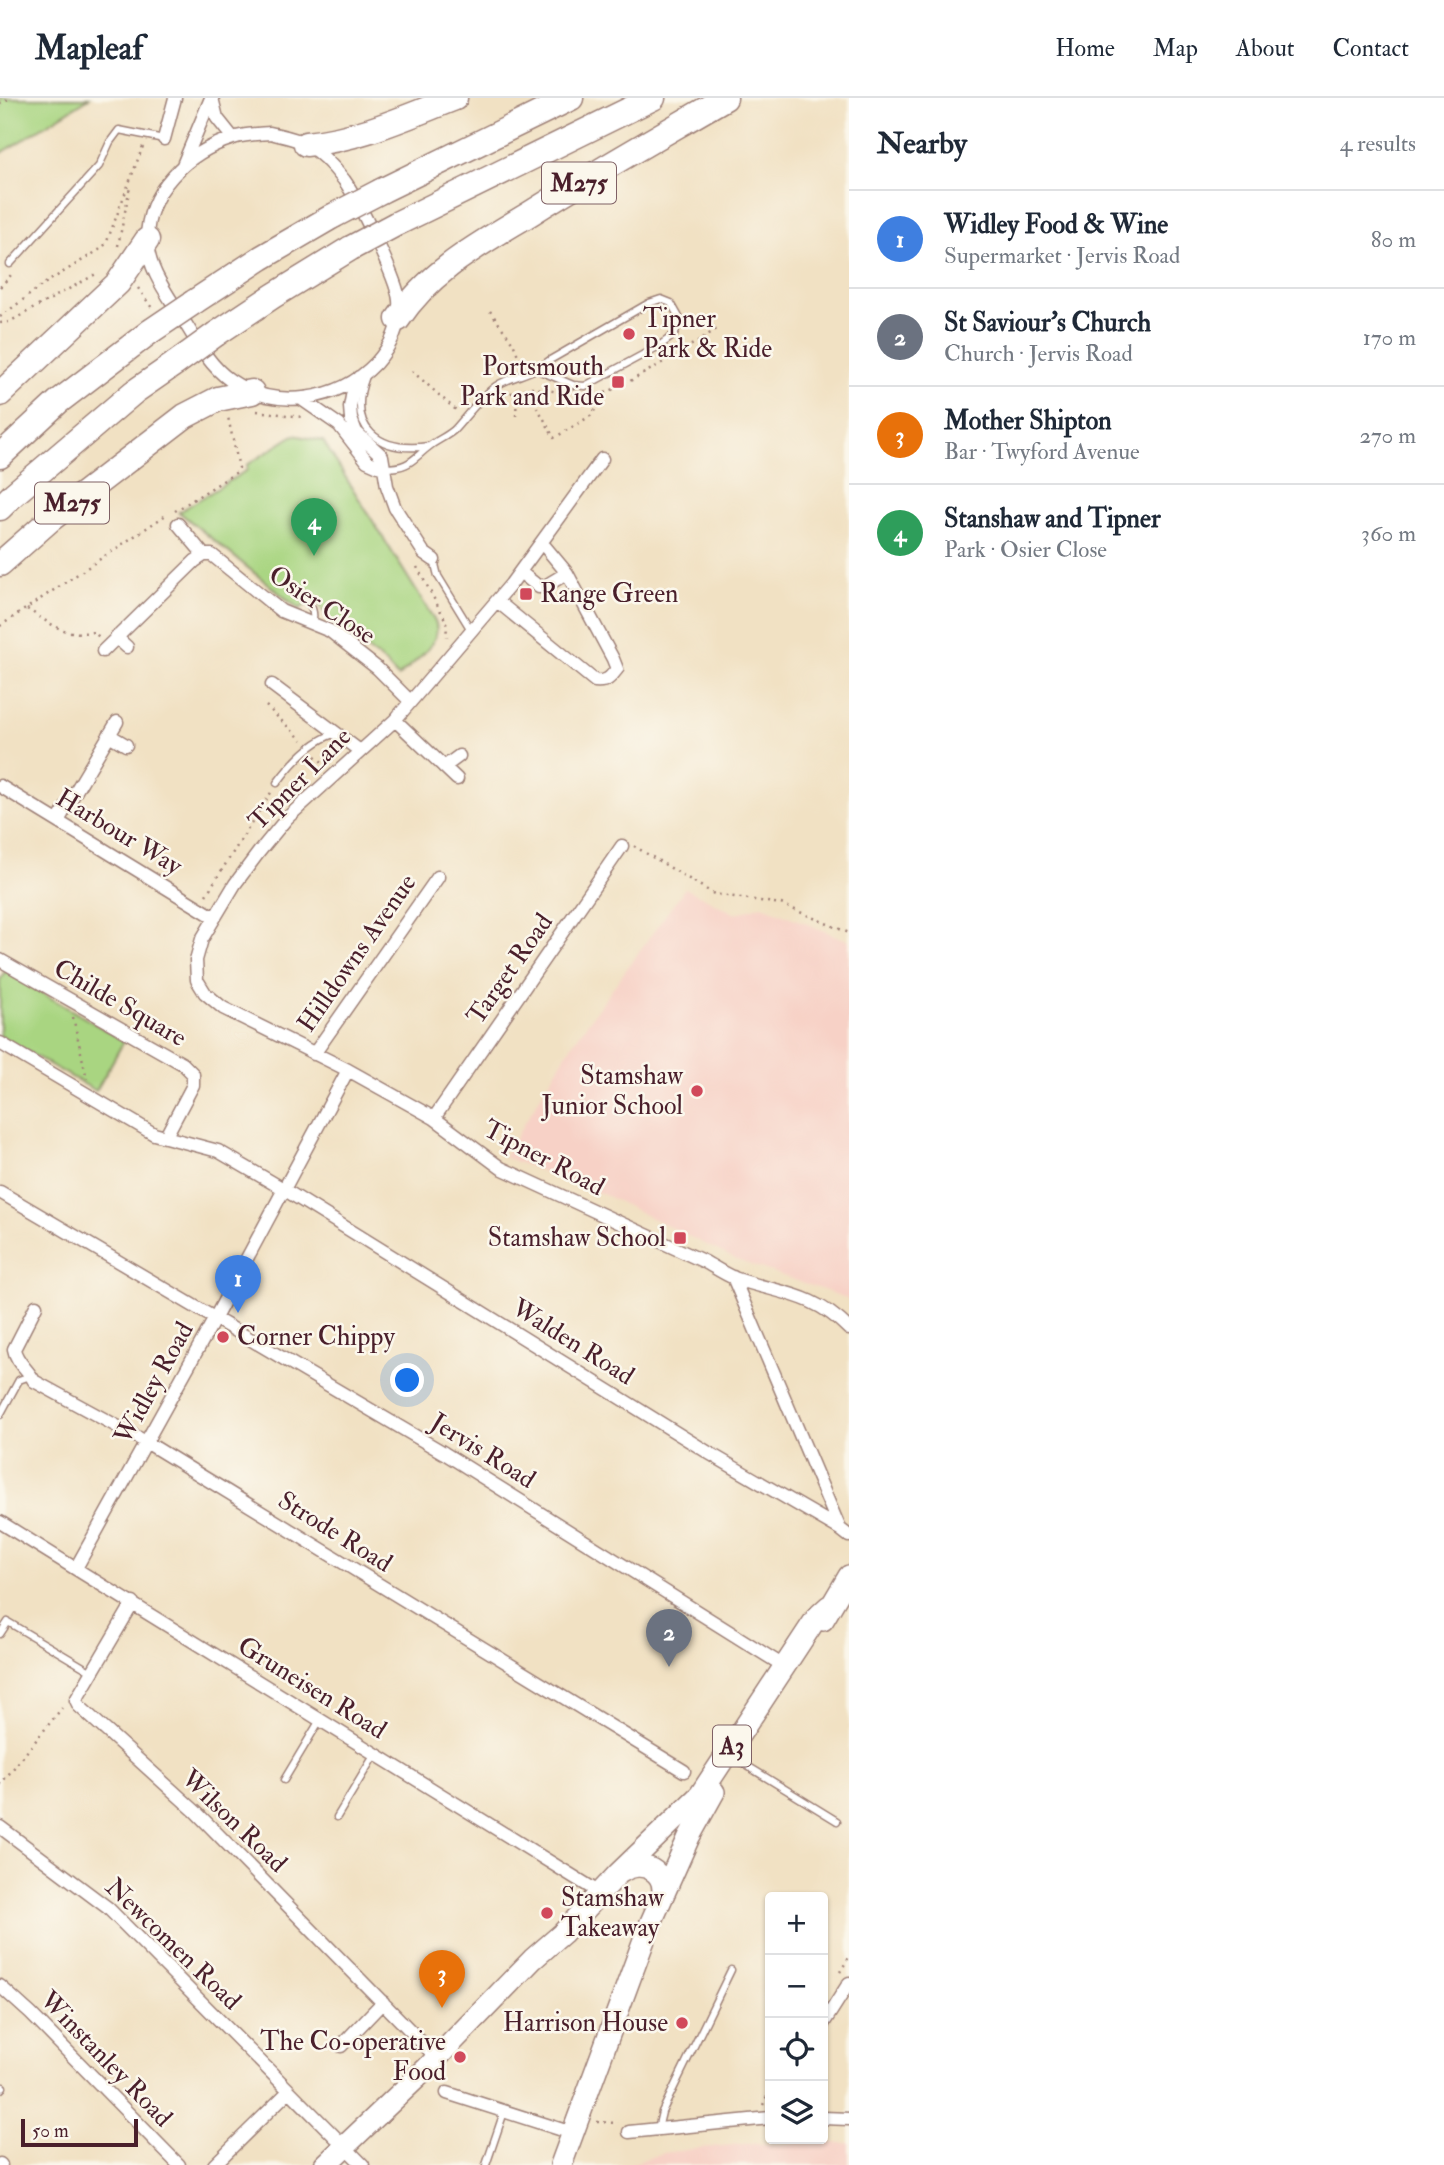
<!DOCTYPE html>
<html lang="en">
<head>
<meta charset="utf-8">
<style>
	body { margin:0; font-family:"IM FELL Double Pica",serif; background:#f6f6f7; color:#1f2937 }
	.controls { position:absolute; right:21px; bottom:21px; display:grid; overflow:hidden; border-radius:7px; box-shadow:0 2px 5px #0004 }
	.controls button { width:63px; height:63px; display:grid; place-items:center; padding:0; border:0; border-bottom:2px solid #e0e1e3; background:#fff; color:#1f2937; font:35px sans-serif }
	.scale { position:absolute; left:21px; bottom:18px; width:117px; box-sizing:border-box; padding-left:7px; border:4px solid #4a1f2b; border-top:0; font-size:19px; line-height:24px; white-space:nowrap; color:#4a1f2b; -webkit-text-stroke:5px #fbf7ec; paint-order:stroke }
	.you { position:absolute; left:408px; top:1283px; width:24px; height:24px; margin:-18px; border:5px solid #fff; border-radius:50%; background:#1a73e8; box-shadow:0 0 0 10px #1a73e833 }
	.badge { display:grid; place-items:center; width:46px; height:46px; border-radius:50%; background:#2563eb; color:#fff; font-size:23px; font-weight:700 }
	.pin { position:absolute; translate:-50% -58px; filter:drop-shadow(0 2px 4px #0008) }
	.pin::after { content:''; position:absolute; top:37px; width:24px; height:21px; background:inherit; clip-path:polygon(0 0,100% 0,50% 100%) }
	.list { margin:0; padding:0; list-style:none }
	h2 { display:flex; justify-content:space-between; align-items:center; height:91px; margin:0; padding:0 28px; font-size:30px }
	h2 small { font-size:23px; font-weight:400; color:#747a83 }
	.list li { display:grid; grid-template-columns:46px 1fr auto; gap:21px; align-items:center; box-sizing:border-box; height:98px; padding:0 28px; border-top:2px solid #e0e1e3 }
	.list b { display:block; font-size:26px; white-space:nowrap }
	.list p { margin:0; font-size:23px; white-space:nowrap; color:#747a83 }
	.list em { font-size:23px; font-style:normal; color:#747a83 }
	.icon { flex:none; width:38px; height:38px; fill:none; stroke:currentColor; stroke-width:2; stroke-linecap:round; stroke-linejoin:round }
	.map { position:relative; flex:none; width:849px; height:2067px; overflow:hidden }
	header { display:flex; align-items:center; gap:42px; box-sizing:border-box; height:98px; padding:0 35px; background:#fff; border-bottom:2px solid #e0e1e3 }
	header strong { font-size:33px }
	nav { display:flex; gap:38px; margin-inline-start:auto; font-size:24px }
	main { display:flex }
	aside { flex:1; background:#fff }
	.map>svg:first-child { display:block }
	.built { fill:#f7d1c6 }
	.green { fill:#a9d581; stroke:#7a7a56; stroke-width:2 }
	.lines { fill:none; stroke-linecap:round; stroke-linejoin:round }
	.service-casing { stroke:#9e8077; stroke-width:9 }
	.minor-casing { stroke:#9e8077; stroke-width:15 }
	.primary-casing { stroke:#9e8077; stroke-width:24 }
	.motorway-casing { stroke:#9e8077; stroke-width:27 }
	.path { stroke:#9e8077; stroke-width:2.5; stroke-dasharray:2 5; stroke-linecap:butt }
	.service { stroke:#fff; stroke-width:6 }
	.minor { stroke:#fff; stroke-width:12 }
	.primary { stroke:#fff; stroke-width:21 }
	.motorway { stroke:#fff; stroke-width:24 }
	.motorway-bridge-casing { stroke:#9e8077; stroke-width:27; stroke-linecap:butt }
	.motorway-bridge { stroke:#fff; stroke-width:24 }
	.poi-dot { fill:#d1495b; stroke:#fbf7ec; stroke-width:2.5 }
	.labels { text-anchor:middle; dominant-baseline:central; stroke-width:5; stroke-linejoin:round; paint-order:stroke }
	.shield { fill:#fbf7ec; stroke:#7f6065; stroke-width:2 }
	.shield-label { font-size:24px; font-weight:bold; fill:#4a1f2b }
	.poi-label { font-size:26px; fill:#4a1f2b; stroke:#fbf7ec; text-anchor:end }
	.street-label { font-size:26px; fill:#4a1f2b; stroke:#fbf7ec }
</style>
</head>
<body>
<header>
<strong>Mapleaf</strong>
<nav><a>Home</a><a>Map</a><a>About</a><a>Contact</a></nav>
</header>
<main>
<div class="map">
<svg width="849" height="2067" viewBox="0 0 849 2067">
	<rect width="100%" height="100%" fill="#fbf7ec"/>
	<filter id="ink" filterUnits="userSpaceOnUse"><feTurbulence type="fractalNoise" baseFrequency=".0143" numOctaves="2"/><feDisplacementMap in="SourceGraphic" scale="14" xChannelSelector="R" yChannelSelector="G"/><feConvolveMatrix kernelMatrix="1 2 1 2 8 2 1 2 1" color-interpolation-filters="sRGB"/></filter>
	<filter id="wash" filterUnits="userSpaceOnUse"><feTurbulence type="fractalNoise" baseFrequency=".00686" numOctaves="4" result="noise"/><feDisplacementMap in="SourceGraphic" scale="28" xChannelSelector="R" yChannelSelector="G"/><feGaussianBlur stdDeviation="1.57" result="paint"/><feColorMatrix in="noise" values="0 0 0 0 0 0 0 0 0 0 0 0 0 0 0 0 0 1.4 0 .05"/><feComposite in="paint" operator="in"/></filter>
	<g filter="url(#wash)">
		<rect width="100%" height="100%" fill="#f1e1c3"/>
		<path class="built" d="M685,790L736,816L761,807L849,843V1203L846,1200L737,1162L607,1098L504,1059L571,948Z
			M849,2045V2067H628L663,2055L701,2050L744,2046Z"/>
		<path class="green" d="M0,0H89L0,56Z
			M294,337L323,343L435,523C444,545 412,565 398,579L383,563L332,525L315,502L299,511L179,414L247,372V367Z
			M5,873L124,943L96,993L0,938V882Z"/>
	</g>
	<g filter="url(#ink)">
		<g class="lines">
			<g class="service-casing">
				<path id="service" d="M10,166L99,68L110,44L119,32L164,41
					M366,278C346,331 379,355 429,348
					M384,370C411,370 412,361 431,347C438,342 447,338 454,332C467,318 480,299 496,288C513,277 534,276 550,262L649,205L661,201L671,205L680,221L674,237L659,248L585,288L573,287L538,272
					M434,462L438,478L471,532
					M295,492C307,502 317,510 312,525
					M277,685C291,666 312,643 334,636
					M0,1317L19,1282L30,1278
					M0,1536L8,1524L92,1574
					M736,1661L837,1723
					M284,1682L320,1622
					M337,1719L375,1656
					M0,1992L3,1989
					M658,2031L662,2014L731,1872
					M486,2067L504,2014"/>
			</g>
			<g class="minor-casing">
				<path id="minor" d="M212,0L217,20L233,40
					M270,35C282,38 295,40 306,46C320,54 334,69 344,82C357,100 397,181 399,202C401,227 392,247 376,265C339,304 275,313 230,282C208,267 193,237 179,215C165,193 148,170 147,143C146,93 188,54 233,40C245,36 258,36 270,35Z
					M164,41L175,0
					M183,67L211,0
					M359,279L353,293L350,309L351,321L356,334L382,358L387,388L395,410L424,455L434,462
					M303,302L339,327L367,363L383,370
					M602,361L511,486L395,622L287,720L259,754L235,786L202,841L196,862L197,882L205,895L223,910L348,972L434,1020L501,1070L705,1164C714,1169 724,1176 734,1180C780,1196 813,1194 849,1231
					M178,426L204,457
					M520,474L539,489L547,487L567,475
					M497,503L595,583C607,584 610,580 617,571L613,561L567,475L542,445
					M116,539L127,549
					M103,553L195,463L204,457H212L281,513L330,533L377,570L410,603
					M272,587L360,653
					M395,622L457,681
					M109,637L126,647
					M444,669L459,658
					M0,688L214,819
					M58,723L117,624
					M0,862L183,966L193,976V987L166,1038
					M0,945L154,1036L218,1053L285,1092L709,1355L840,1431
					M314,956L438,779
					M434,1020L622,748
					M0,1094L444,1355L787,1570
					M733,1179L840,1431L849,1438
					M36,1208L14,1251C16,1264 28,1271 34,1283L146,1344L684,1673
					M0,1424L600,1795
					M76,1470L215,1220L348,972
					M133,1505L76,1602L79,1608L196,1714L437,1960
					M0,1729L108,1810L363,2067
					M0,1888L31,1916L179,2067
					M823,1926L849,1885
					M341,1948L383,1904
					M447,1995L572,2035
					M823,2020L849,2021
					M629,2034L770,2020
					M0,2066L1,2067
					M214,2067L288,1994"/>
			</g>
			<g class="primary-casing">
				<path id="primary" d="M823,1522L849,1478
					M621,1774C642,1760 668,1773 662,1799
					M325,2067L427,1970L533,1861L563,1835L619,1775L700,1697L817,1519L829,1508
					M561,2067L648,1831L689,1739L714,1694"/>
			</g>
			<g class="motorway-casing">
				<path id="motorway" d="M306,46C359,41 406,19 455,0
					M381,93L571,0
					M396,126L653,0
					M194,204L261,160L333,118
					M398,221C430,172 482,145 531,115C594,75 660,38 725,0
					M216,236L273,198L351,150
					M0,296L118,185L147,142
					M0,358L58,304L151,233
					M0,410L14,396L134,294L176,265
					M0,466L51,421L185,318L218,301L252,294"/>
			</g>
			<path class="path" d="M0,6L10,0
				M118,148L130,89
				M0,189L12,176
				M138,190L152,210
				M490,213L513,245L522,267
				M0,219L44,186L99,152L106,146L143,48
				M0,225L9,224L96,176
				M412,273L456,312
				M504,297L532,289L558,294
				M585,300C607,302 698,243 720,229
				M257,313L302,319
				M516,318L517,294C537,302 544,322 554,340L592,317L603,296
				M175,413L237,374L239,370L228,319
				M417,469L446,523L447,539
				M27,511C53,527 63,538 94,534L99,539
				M0,528L166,417
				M266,608L302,642
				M315,658L326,667
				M634,748L714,796L781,806L849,835
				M206,797L272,693
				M73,919L87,981
				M0,1687L62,1610
				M840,1874L849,1859
				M763,2007L770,1991
				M597,2024L618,2025"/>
			<use href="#service" class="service"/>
			<use href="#minor" class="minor"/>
			<use href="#primary" class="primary"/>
			<use href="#motorway" class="motorway"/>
			<g class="motorway-bridge-casing">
				<path id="motorway-bridge" d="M333,118L381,93
					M351,150L396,126
					M151,233L194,204
					M176,265L216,236"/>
			</g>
			<use href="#motorway-bridge" class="motorway-bridge"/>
		</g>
	</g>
	<g class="poi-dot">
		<circle cx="629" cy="236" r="7"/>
		<rect x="611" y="277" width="14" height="14" rx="3.5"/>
		<rect x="519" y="489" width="14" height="14" rx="3.5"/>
		<circle cx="697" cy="993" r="7"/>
		<rect x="673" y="1133" width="14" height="14" rx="3.5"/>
		<circle cx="223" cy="1239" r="7"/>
		<circle cx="547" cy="1815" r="7"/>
		<circle cx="682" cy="1925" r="7"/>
		<circle cx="460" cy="1959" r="7"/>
	</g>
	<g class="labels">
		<g class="shield">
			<rect x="542" y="64.5" width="74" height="41" rx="5"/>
			<rect x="35" y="384.5" width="74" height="41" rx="5"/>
			<rect x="713" y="1627.5" width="38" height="41" rx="5"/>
		</g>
		<g class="shield-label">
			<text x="579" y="85">M275</text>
			<text x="72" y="405">M275</text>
			<text x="732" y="1648">A3</text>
		</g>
		<g class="poi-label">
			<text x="643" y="221" text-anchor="start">Tipner<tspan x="643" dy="30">Park &amp; Ride</tspan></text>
			<text x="604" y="269">Portsmouth<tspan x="604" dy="30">Park and Ride</tspan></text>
			<text x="540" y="496" text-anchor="start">Range Green</text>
			<text x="683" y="978">Stamshaw<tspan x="683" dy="30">Junior School</tspan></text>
			<text x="666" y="1140">Stamshaw School</text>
			<text x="237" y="1239" text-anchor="start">Corner Chippy</text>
			<text x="561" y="1800" text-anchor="start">Stamshaw<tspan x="561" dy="30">Takeaway</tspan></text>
			<text x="668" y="1925">Harrison House</text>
			<text x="446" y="1944">The Co-operative<tspan x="446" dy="30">Food</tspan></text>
		</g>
		<g class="street-label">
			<text transform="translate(322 507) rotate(33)">Osier Close</text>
			<text transform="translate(300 681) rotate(-45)">Tipner Lane</text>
			<text transform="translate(119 734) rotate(31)">Harbour Way</text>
			<text transform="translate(357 855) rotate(-55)">Hilldowns Avenue</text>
			<text transform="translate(510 871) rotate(-55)">Target Road</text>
			<text transform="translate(120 905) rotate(30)">Childe Square</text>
			<text transform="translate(544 1060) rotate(28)">Tipner Road</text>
			<text transform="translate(573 1244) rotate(32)">Walden Road</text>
			<text transform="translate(154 1285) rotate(-61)">Widley Road</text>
			<text transform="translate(483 1353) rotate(32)">Jervis Road</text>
			<text transform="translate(335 1434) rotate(32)">Strode Road</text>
			<text transform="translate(312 1590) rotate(32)">Gruneisen Road</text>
			<text transform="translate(234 1723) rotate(44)">Wilson Road</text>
			<text transform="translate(173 1846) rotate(44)">Newcomen Road</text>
			<text transform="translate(106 1961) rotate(46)">Winstanley Road</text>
		</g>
	</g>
</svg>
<div class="controls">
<button>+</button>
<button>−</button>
<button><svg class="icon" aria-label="locate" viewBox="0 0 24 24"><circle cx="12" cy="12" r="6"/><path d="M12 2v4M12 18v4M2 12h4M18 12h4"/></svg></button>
<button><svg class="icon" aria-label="layers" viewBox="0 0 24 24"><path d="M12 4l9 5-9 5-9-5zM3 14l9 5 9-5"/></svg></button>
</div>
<div class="scale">50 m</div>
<div class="you"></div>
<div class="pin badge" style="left:238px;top:1215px;background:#3f7fe0">1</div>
<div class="pin badge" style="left:669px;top:1569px;background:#6b7280">2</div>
<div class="pin badge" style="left:442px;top:1910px;background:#e8710a">3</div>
<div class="pin badge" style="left:314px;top:458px;background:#2e9e5b">4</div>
</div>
<aside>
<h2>Nearby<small>4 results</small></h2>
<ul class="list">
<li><span class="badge" style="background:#3f7fe0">1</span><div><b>Widley Food &amp; Wine</b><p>Supermarket · Jervis Road</p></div><em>80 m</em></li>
<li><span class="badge" style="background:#6b7280">2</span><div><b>St Saviour's Church</b><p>Church · Jervis Road</p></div><em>170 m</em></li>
<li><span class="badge" style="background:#e8710a">3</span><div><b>Mother Shipton</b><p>Bar · Twyford Avenue</p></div><em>270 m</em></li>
<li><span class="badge" style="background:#2e9e5b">4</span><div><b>Stanshaw and Tipner</b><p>Park · Osier Close</p></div><em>360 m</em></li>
</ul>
</aside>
</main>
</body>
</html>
